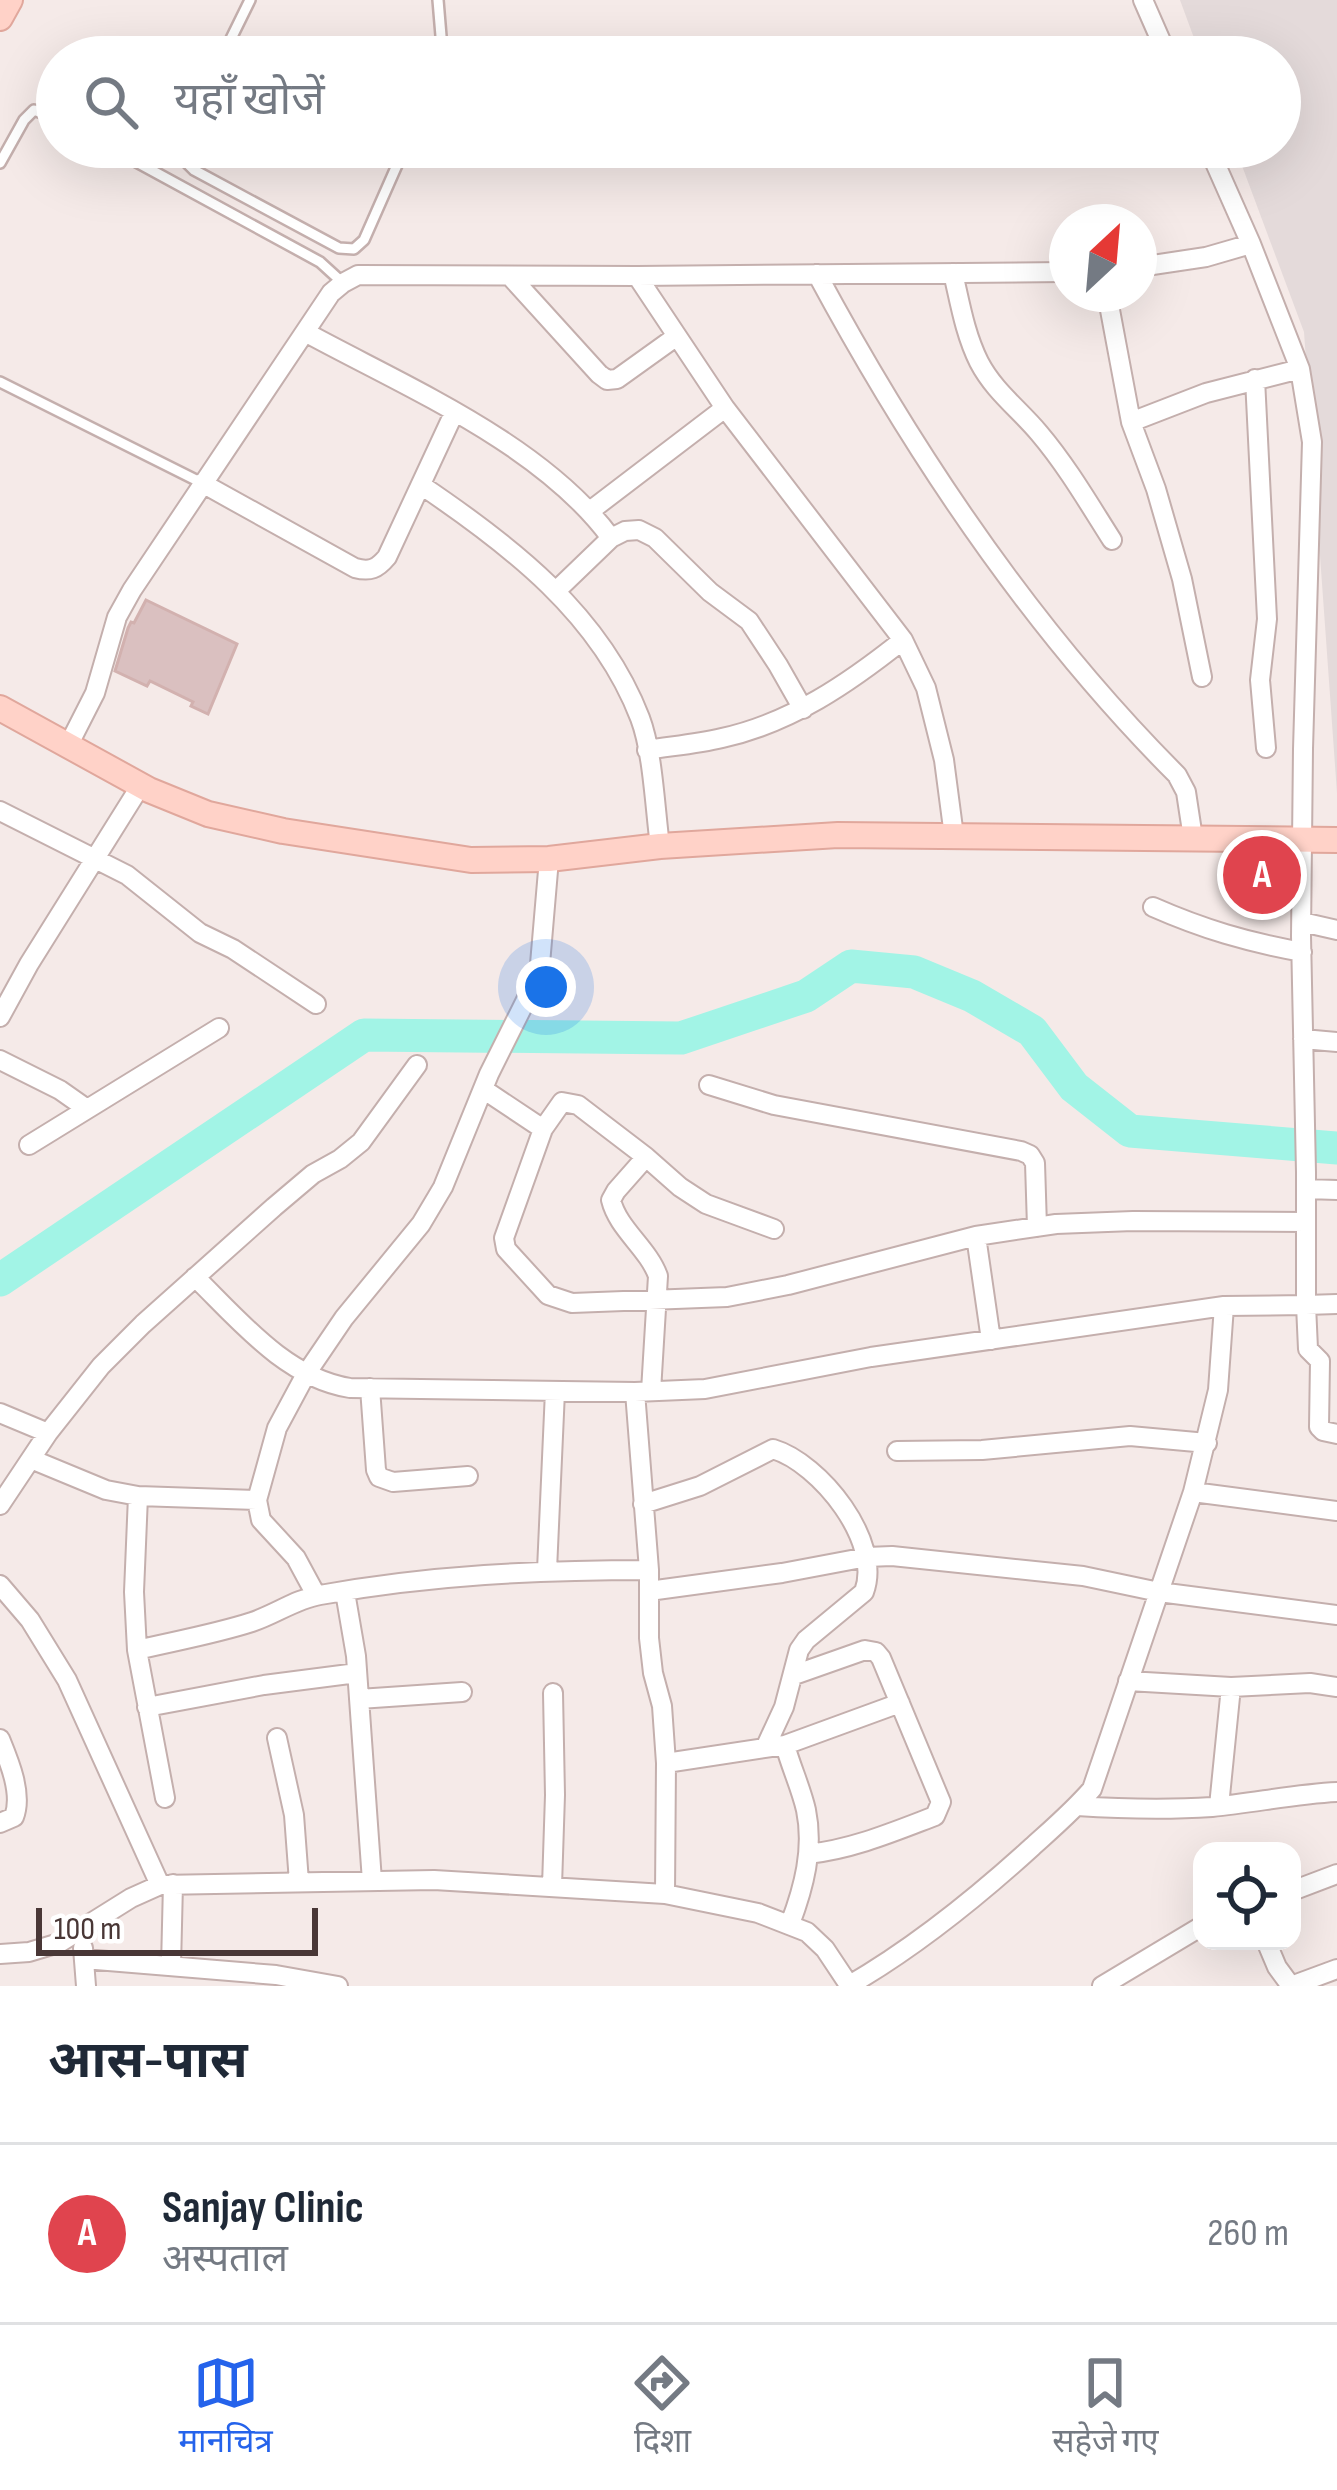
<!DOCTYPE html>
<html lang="hi">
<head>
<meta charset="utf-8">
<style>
	body { margin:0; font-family:"Sofia Sans Condensed","Noto Sans Devanagari",sans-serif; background:#f6f6f7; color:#1f2937 }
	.controls { position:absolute; right:36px; bottom:36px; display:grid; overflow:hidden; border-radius:24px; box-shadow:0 12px 48px #0002 }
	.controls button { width:108px; height:108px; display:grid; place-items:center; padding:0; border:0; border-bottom:3px solid #e0e1e3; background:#fff; color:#1f2937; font:60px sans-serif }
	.compass { position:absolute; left:1049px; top:204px; width:108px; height:108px; border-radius:50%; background:#fff; box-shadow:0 12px 48px #0002; rotate:26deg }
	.scale { position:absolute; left:36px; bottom:30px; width:282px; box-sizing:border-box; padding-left:12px; border:6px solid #493736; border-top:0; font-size:33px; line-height:42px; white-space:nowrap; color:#493736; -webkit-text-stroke:9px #fff; paint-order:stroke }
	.you { position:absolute; left:546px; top:987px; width:42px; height:42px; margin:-30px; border:9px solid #fff; border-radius:50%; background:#1a73e8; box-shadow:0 0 0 18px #1a73e833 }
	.badge { display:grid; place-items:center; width:78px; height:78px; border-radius:50%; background:#2563eb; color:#fff; font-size:39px; font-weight:700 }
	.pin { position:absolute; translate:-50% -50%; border:6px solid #fff; box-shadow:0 3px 12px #0006 }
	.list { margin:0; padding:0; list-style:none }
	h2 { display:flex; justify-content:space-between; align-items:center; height:156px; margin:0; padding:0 48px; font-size:51px }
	h2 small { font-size:39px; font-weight:400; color:#747a83 }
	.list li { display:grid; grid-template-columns:78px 1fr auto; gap:36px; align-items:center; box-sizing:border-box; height:180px; padding:0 48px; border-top:3px solid #e0e1e3 }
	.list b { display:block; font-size:45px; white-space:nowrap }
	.list p { margin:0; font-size:39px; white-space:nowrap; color:#747a83 }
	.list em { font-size:39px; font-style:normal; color:#747a83 }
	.icon { flex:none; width:66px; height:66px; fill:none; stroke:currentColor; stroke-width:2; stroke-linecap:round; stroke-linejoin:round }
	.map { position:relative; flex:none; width:1337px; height:1986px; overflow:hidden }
	.search { position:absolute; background:#fff; box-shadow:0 12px 48px #0002; left:36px; right:36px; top:36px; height:132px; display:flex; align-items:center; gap:30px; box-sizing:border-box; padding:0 42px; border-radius:66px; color:#747a83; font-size:45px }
	.sheet { height:336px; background:#fff }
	nav { display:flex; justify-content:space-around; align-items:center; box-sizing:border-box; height:168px; border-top:3px solid #e0e1e3; background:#fff; font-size:33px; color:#747a83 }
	nav a { display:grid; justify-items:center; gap:6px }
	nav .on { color:#2563eb }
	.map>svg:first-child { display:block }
	.industrial { fill:#e4dada }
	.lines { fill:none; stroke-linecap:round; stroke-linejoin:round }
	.river { stroke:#a2f4e6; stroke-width:33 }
	.building { fill:#dac0c0; stroke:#d2b1af; stroke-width:3 }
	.lane-casing { stroke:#c4afad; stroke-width:14 }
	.street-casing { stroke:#c4afad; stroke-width:22 }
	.secondary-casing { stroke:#e0a79c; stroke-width:28 }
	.lane { stroke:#fff; stroke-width:9 }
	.street { stroke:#fff; stroke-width:18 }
	.secondary { stroke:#ffd2c8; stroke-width:24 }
</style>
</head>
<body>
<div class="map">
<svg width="1337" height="1986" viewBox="0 0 1337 1986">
	<rect width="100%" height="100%" fill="#f5eae8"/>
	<path class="industrial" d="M1180,0H1337V793L1304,332L1235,147H1280V57H1201Z"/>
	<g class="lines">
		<path class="river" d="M0,1280L364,1035L681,1038L806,996L851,966L914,972L972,996L1032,1031L1074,1087L1130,1131L1337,1148"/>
	</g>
	<path class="building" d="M146,600L237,644L208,714L191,706L193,702L150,681L147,686L115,671L128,628L131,622L134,623Z"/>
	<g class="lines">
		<g class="lane-casing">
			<path id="lane" d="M222,57L250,0
				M436,57L441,36L438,0
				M109,147L320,262L343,283
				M181,147L182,158L194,170L339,248L354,249L364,240L405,147
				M0,163L24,120L34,110L57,119
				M0,382L202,483"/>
		</g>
		<g class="street-casing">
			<path id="street" d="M1143,0L1168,57
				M1139,267L1206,257L1251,244
				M953,273C960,303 965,334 979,362C994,391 1019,409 1039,433C1067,466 1089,504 1112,540
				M817,274C914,454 1032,630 1177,775L1186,792L1193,838
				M510,276L599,374L607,380L617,379L677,336
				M637,276L725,408L903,640L926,688L944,760L954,836
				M1107,294L1131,422L1156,489L1182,579L1202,677
				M305,332C406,387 542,444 611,538
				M1255,379L1267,619L1260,680L1266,748
				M1131,422L1206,393L1300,369
				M202,483L355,568C370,572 377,569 387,557L454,413
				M421,485C510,545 600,614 640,718C653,752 655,809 660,846
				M590,511L725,408
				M557,590L611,538L625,531L639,530L655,538L710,592L749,621L778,665L803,709
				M68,746L95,693L117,617L132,590L331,293L343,283L358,275L637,276L1067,272
				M647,750C672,746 697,744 722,738C791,723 849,683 903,640
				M0,811L127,875L200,933L233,949L316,1004
				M1153,907C1203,929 1247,942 1302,952
				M1302,922L1337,930
				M0,1017L29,964L141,785
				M1303,1039L1337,1042
				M0,1060L60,1090L87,1109
				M709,1085L774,1105L1021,1151L1030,1155L1035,1163L1037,1227
				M483,1089L543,1129
				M29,1145L219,1028
				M646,1157L616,1191L611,1200C618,1229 648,1248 658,1276L651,1391
				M1306,1189L1337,1190
				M774,1229L706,1204L680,1187L646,1157L578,1105L562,1102L543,1129L504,1238L506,1249L548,1295L572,1303L727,1297L788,1285L976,1236L1056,1224L1133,1221L1306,1222
				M976,1236L991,1340
				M195,1277C239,1320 286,1378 350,1388L635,1392L705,1389L871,1357L1224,1306
				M1337,1304L1306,1305L1308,1349L1320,1361L1319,1427L1323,1431L1337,1434
				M370,1388L376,1470L379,1477L393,1482L468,1476
				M635,1392L649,1570V1638L653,1673L662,1706L666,1763L665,1894
				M0,1413L48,1433
				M897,1451L982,1450L1130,1436L1207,1443
				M31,1459L106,1490L138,1496L257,1500
				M1193,1492L1337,1511
				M138,1496L134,1592L137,1650L165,1798
				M643,1504L700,1486L773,1449C820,1463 883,1542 864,1592L806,1640L799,1650L784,1707L766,1746
				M0,1505L48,1433L101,1366L143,1324L274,1207L313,1174L340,1159L361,1142L417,1065
				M547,1570L555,1391
				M0,1585L30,1620L67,1680L160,1885
				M649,1591L782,1573L867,1557L892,1556L1083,1576L1159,1592L1337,1615
				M345,1592L356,1656L372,1881
				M316,1595L296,1558L261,1520L257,1500L277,1428L306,1374L344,1318L421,1224L443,1187L489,1074L532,988L540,964L549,859
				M137,1650C175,1641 215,1634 252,1622C276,1614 296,1599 320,1595C430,1575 539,1570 649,1570
				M794,1675L865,1650L876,1652L881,1658L941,1802L935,1816C893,1832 853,1849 808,1854
				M1128,1681L1231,1687L1310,1683L1337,1687
				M359,1699L462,1692
				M147,1707L264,1685L357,1673
				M277,1738L294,1815L299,1882
				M0,1739C9,1761 23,1794 14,1817L0,1823
				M785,1745C791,1767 801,1788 806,1810C814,1849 804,1887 790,1924
				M666,1763L785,1745L900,1703
				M1077,1806C1123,1809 1167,1810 1212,1807C1254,1803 1295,1794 1337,1792
				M1219,1806L1231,1687
				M552,1886L555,1795L553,1693
				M1292,1891L1337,1874
				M1266,1941L1277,1967L1291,1986
				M83,1948L86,1986
				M0,1954L29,1952L59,1943L131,1898L160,1885L434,1880L665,1894L758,1913L807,1932L825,1949L849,1985
				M84,1959L276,1975L338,1986
				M171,1966L173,1884
				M848,1986C914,1948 976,1898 1032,1847C1053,1828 1074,1810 1092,1789L1193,1492L1218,1390L1224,1306L1306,1305V1172L1301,936L1303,749L1312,442L1300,369L1251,244L1208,147
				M1102,1986L1202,1926
				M1291,1986L1337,1969"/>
		</g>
		<g class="secondary-casing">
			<path id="secondary" d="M0,18L10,0
				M0,708L149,790L208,814L283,831L471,860L549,859L660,846L838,835L1337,840"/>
		</g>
		<use href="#lane" class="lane"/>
		<use href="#street" class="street"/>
		<use href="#secondary" class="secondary"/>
	</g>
</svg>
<div class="controls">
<button><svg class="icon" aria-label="locate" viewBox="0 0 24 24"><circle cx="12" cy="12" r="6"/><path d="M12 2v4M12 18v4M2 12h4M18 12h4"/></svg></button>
</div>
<svg class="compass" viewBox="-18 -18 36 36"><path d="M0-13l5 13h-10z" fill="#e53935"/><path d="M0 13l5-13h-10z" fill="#747a83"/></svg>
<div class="scale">100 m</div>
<div class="you"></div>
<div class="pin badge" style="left:1262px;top:875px;background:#e0444e">A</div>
<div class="search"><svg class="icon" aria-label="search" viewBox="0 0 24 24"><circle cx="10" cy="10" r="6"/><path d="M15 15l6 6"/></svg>यहाँ खोजें</div>
</div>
<section class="sheet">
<h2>आस-पास<small></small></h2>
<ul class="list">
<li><span class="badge" style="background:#e0444e">A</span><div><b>Sanjay Clinic</b><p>अस्पताल</p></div><em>260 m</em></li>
</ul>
</section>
<nav>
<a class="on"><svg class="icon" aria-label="map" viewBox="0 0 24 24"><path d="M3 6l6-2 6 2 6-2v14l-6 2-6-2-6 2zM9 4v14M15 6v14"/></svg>मानचित्र</a>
<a><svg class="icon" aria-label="directions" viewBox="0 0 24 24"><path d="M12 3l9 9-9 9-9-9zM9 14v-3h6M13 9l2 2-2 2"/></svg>दिशा</a>
<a><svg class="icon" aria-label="saved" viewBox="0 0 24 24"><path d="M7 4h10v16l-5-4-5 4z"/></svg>सहेजे गए</a>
</nav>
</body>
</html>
